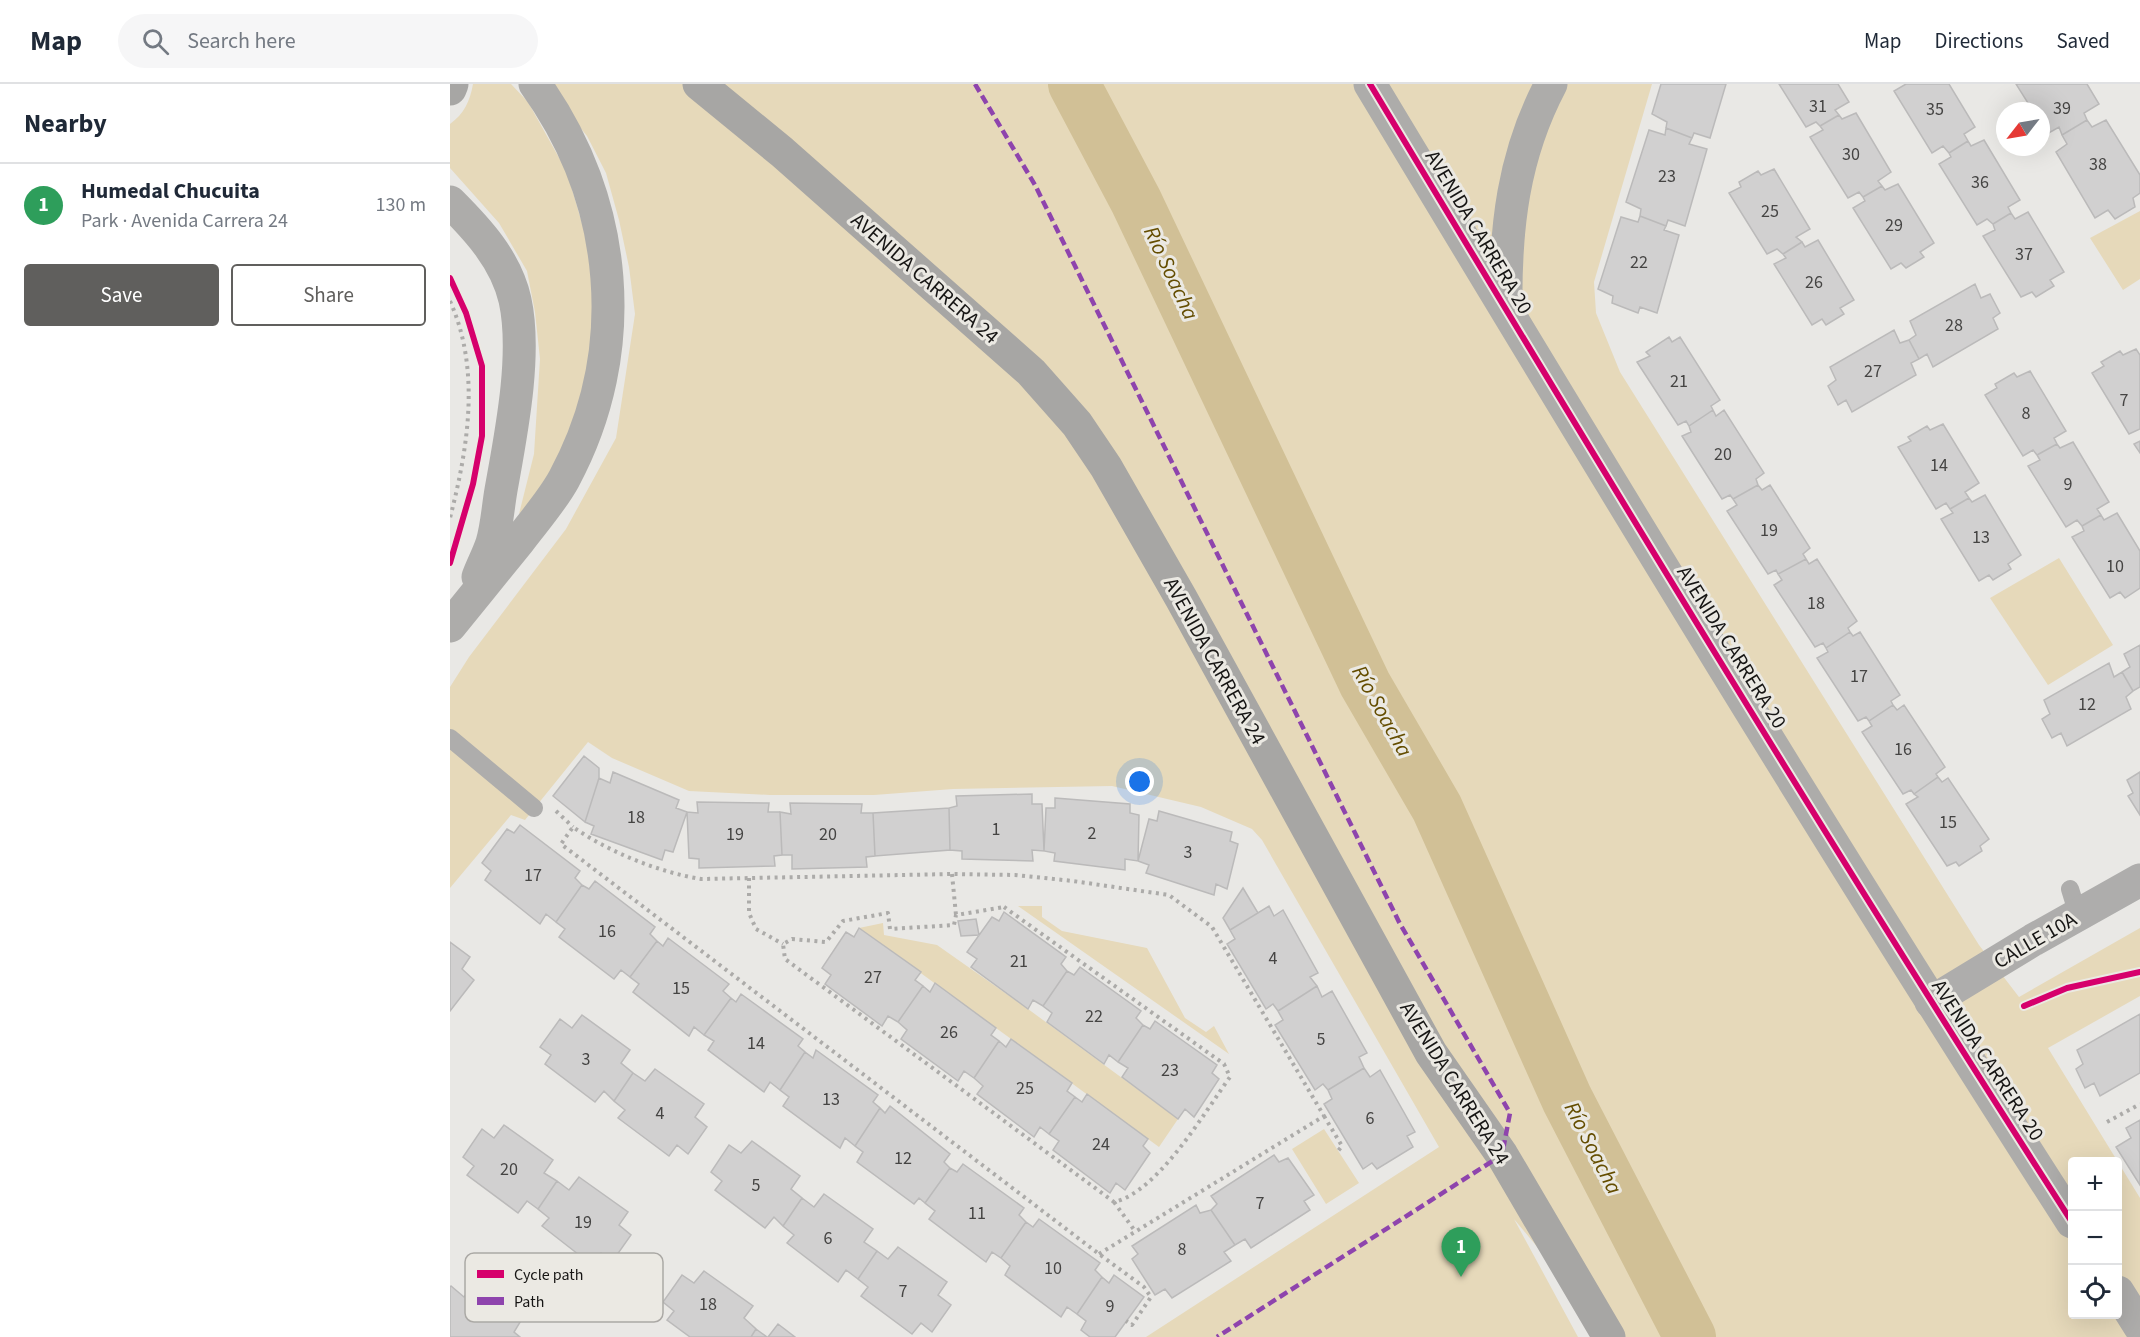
<!DOCTYPE html>
<html lang="en">
<head>
<meta charset="utf-8">
<style>
	body { margin:0; font-family:"Source Sans 3",sans-serif; background:#f6f6f7; color:#1f2937 }
	.controls { position:absolute; right:18px; bottom:18px; display:grid; overflow:hidden; border-radius:6px; box-shadow:0 6px 24px #0002 }
	.controls button { width:54px; height:54px; display:grid; place-items:center; padding:0; border:0; border-bottom:2px solid #e0e1e3; background:#fff; color:#1f2937; font:30px sans-serif }
	.compass { position:absolute; left:1546px; top:18px; width:54px; height:54px; border-radius:50%; background:#fff; box-shadow:0 6px 24px #0002; rotate:239deg }
	.you { position:absolute; left:690px; top:698px; width:21px; height:21px; margin:-15px; border:4px solid #fff; border-radius:50%; background:#1a73e8; box-shadow:0 0 0 9px #1a73e833 }
	.badge { display:grid; place-items:center; width:39px; height:39px; border-radius:50%; background:#605f5d; color:#fff; font-size:20px; font-weight:700 }
	.pin { position:absolute; translate:-50% -50px; filter:drop-shadow(0 2px 3px #0008) }
	.pin::after { content:''; position:absolute; top:32px; width:21px; height:18px; background:inherit; clip-path:polygon(0 0,100% 0,50% 100%) }
	.list { margin:0; padding:0; list-style:none }
	h2 { display:flex; justify-content:space-between; align-items:center; height:78px; margin:0; padding:0 24px; font-size:26px }
	h2 small { font-size:20px; font-weight:400; color:#747a83 }
	.list li { display:grid; grid-template-columns:39px 1fr auto; gap:18px; align-items:center; box-sizing:border-box; height:84px; padding:0 24px; border-top:2px solid #e0e1e3 }
	.list b { display:block; font-size:22px; white-space:nowrap }
	.list p { margin:0; font-size:20px; white-space:nowrap; color:#747a83 }
	.list em { font-size:20px; font-style:normal; color:#747a83 }
	.actions { display:flex; gap:12px; padding:18px 24px }
	.actions a { flex:1; padding:14px 0; border:2px solid #605f5d; border-radius:6px; text-align:center; font-size:21px; color:#605f5d }
	.actions .main { background:#605f5d; color:#fff }
	.icon { flex:none; width:33px; height:33px; fill:none; stroke:currentColor; stroke-width:2; stroke-linecap:round; stroke-linejoin:round }
	.map { position:relative; flex:none; width:1690px; height:1253px; overflow:hidden }
	header { display:flex; align-items:center; gap:36px; box-sizing:border-box; height:84px; padding:0 30px; background:#fff; border-bottom:2px solid #e0e1e3 }
	header strong { font-size:28px }
	nav { display:flex; gap:33px; margin-inline-start:auto; font-size:21px }
	.search { width:420px; height:54px; background:#f6f6f7; display:flex; align-items:center; gap:15px; box-sizing:border-box; padding:0 21px; border-radius:33px; color:#747a83; font-size:22px }
	main { display:flex }
	aside { flex:1; background:#fff }
	.map>svg:first-child { display:block }
	.green { fill:#e6d9ba; fill-rule:evenodd }
	.lines { fill:none; stroke-linecap:round; stroke-linejoin:round }
	.river { stroke:#d1c096; stroke-width:52 }
	.building { fill:#d1d0d0; stroke:#bbbaba; stroke-width:1.5 }
	.path { stroke:#acaba9; stroke-width:4; stroke-dasharray:3 4.5; stroke-linecap:butt }
	.lane { stroke:#aeadac; stroke-width:18 }
	.street { stroke:#aeadac; stroke-width:33 }
	.secondary { stroke:#adacaa; stroke-width:33 }
	.primary { stroke:#a7a6a4; stroke-width:33 }
	.quiet { stroke:#8e44ad; stroke-width:4.5; stroke-dasharray:9 4.5; stroke-linecap:butt }
	.cycleway-casing { stroke:#ebe9e3; stroke-width:10 }
	.cycleway { stroke:#d6006c; stroke-width:6 }
	.labels { text-anchor:middle; dominant-baseline:central; stroke-width:6; stroke-linejoin:round; paint-order:stroke }
	.number-label { font-size:18px; fill:#454443 }
	.street-label { font-size:21px; fill:#161514; stroke:#ebe9e3 }
	.water-label { font-size:22px; font-style:italic; fill:#644d00; stroke:#ebe9e3 }
	.key { fill:#ebe9e3; stroke:#aba9a5; stroke-width:1.5 }
	.key-label { font-size:16px; fill:#161514 }
</style>
</head>
<body>
<header>
<strong>Map</strong>
<div class="search"><svg class="icon" aria-label="search" viewBox="0 0 24 24"><circle cx="10" cy="10" r="6"/><path d="M15 15l6 6"/></svg>Search here</div>
<nav><a>Map</a><a>Directions</a><a>Saved</a></nav>
</header>
<main>
<aside>
<h2>Nearby<small></small></h2>
<ul class="list">
<li><span class="badge" style="background:#2e9e5b">1</span><div><b>Humedal Chucuita</b><p>Park · Avenida Carrera 24</p></div><em>130 m</em></li>
</ul>
<div class="actions"><a class="main">Save</a><a>Share</a></div>
</aside>
<div class="map">
<svg width="1690" height="1253" viewBox="0 0 1690 1253">
	<rect width="100%" height="100%" fill="#e9e8e5"/>
	<path class="green" d="M23,0H61L78,18L117,88L146,187L144,280L118,358L93,404L69,430L84,370L90,275L85,228L77,187L49,139L0,84V40C14,30 20,17 23,0Z
		M95,0H1202L1144,198L1146,229L1170,288L1529,861L1569,913L1690,844V912L1598,964L1690,1114V1253H1162L1064,1135L1128,1253H696L989,1063L812,756L802,745L751,723L662,702L503,705L424,711H320L239,707L162,674L138,658L75,736L61,731L0,804V603L19,573L116,445L166,354L185,230L179,183L169,136L156,89L137,52ZM1622,1078H1668V1230H1622Z
		M1690,127V195L1673,206L1640,154Z
		M1609,474L1663,561L1598,601L1540,514Z
		M568,822H592V833L612,847L697,864L735,934L756,948L764,942L779,970Z
		M433,839L434,851L487,861L578,925L728,1035L709,1063L409,844Z
		M874,1045L909,1099L876,1120L842,1065Z"/>
	<g class="lines">
		<path class="river" d="M624,0L686,117L915,600L987,724L1117,1015L1240,1253"/>
	</g>
	<path class="building" d="M1211,0H1276L1260,54L1244,49L1242,54L1216,44L1217,38L1202,30Z
		M1329,0H1388L1399,18L1385,26L1389,31L1370,42L1366,38L1356,43Z
		M1456,0H1499L1525,43L1514,50L1518,57L1499,69L1493,62L1482,69L1444,7Z
		M1566,0H1637L1649,20L1634,29L1637,36L1612,51L1609,43L1597,50L1591,41V27H1583Z
		M1406,29L1441,88L1428,97L1432,102L1413,113L1409,108L1398,114L1360,53L1373,46L1370,42L1389,31L1392,35Z
		M1637,36L1642,43L1656,36L1690,91V109L1683,114L1685,123L1665,135L1658,126L1645,134L1606,68L1617,60L1612,51Z
		M1216,44L1242,54L1239,60L1257,65L1235,142L1218,136L1216,142L1190,132L1191,125L1176,118L1199,46L1215,51Z
		M1534,56L1570,116L1558,123L1561,129L1543,140L1537,135L1527,141L1489,80L1501,73L1499,69L1518,57L1521,62Z
		M1324,85L1360,145L1346,153L1352,158L1333,170L1327,165L1317,170L1279,109L1291,103L1289,98L1308,87L1311,91Z
		M1448,100L1484,159L1470,168L1474,173L1456,184L1451,179L1441,185L1403,124L1415,117L1413,113L1432,102L1435,106Z
		M1578,128L1614,188L1600,196L1604,202L1586,213L1582,208L1571,213L1533,152L1545,146L1543,140L1561,129L1565,135Z
		M1190,132L1216,142L1214,146L1229,151L1207,229L1190,223L1188,229L1162,219L1163,212L1148,205L1171,133L1188,138Z
		M1368,156L1404,216L1390,224L1394,230L1376,241L1372,235L1362,241L1324,180L1336,174L1333,170L1352,158L1355,163Z
		M1525,200L1531,214L1540,210L1550,229L1543,234L1548,245L1483,283L1477,270L1469,275L1459,256L1466,251L1460,237Z
		M1444,246L1450,259L1459,256L1469,275L1461,279L1466,291L1402,328L1396,316L1388,321L1378,302L1386,296L1380,283Z
		M1219,253L1222,258L1230,253L1270,316L1261,322L1263,326L1239,342L1236,337L1228,341L1187,278L1200,272L1196,268Z
		M1686,265L1690,271V345L1679,350L1642,289L1654,282L1651,278L1670,267L1673,271Z
		M1580,287L1616,347L1604,354L1607,360L1587,371L1583,366L1573,372L1535,311L1547,304L1545,300L1564,289L1567,293Z
		M1263,326L1266,332L1274,326L1314,389L1306,395L1308,401L1283,415L1280,411L1272,415L1232,352L1241,348L1239,342Z
		M1493,340L1529,399L1515,408L1519,414L1500,425L1496,419L1486,425L1448,363L1461,357L1458,353L1477,342L1480,346Z
		M1690,357V369L1684,360Z
		M1623,358L1659,418L1647,425L1651,431L1632,442L1627,436L1616,443L1578,382L1590,376L1587,371L1607,360L1610,364Z
		M1308,401L1312,406L1320,401L1360,464L1353,470L1356,475L1328,490L1326,486L1318,490L1277,427L1287,421L1283,415Z
		M1535,411L1571,471L1558,480L1561,485L1543,496L1539,491L1529,497L1491,435L1503,429L1500,425L1519,414L1522,418Z
		M1667,429L1690,467V504L1675,514L1670,508L1660,514L1622,453L1634,447L1632,442L1651,431L1654,436Z
		M1356,475L1359,480L1367,475L1407,537L1398,544L1400,548L1376,564L1373,559L1365,563L1324,501L1332,496L1328,490Z
		M1400,548L1403,552L1410,548L1450,611L1441,617L1443,621L1419,637L1416,633L1408,637L1367,574L1378,568L1376,564Z
		M1690,561V603L1683,607L1672,588L1680,583L1674,570Z
		M1659,579L1664,593L1672,588L1683,607L1676,613L1681,625L1617,662L1611,649L1602,654L1592,635L1600,630L1594,616Z
		M1443,621L1447,626L1454,621L1495,683L1486,690L1488,693L1464,710L1461,706L1453,710L1412,648L1422,642L1419,637Z
		M134,672L149,684V694L135,738L103,712Z
		M163,688L229,716L226,724L237,728L223,768L215,766L212,776L141,750L144,742L135,738L149,694L160,699Z
		M1690,688V731L1678,712L1683,709L1677,696Z
		M1488,693L1492,698L1498,694L1539,755L1530,762L1532,767L1509,782L1506,778L1497,782L1456,720L1468,713L1464,710Z
		M582,710V720H592L594,767L582,766L583,777L512,775V767L500,766L499,724L507,722L506,712Z
		M605,714L680,720V729L689,731L688,777L675,775V786L604,777L605,769L594,767L596,724H605Z
		M247,718L319,719L318,728H330L332,771L324,772L325,782L249,784V775L239,774L237,728L248,729Z
		M340,719L412,720L411,729H423L425,772L416,773L417,783L342,785V771H332L330,728L341,730Z
		M499,724L500,766L425,772L423,729Z
		M709,727L782,748L780,757L788,760L777,805L766,800L764,811L696,789L699,781L688,777L699,735L707,737Z
		M70,741L130,787L125,794L132,801L106,838L96,830L90,840L35,796L41,787L32,779L57,745L64,749Z
		M145,797L205,843L200,850L207,857L180,893L171,886L164,895L109,853L115,845L106,838L132,801L139,805Z
		M793,804L808,829L780,846L773,834Z
		M819,822L824,832L833,826L868,889L860,893L867,902L828,927L823,920L816,925L777,860L785,855L780,846Z
		M554,828L616,873L611,880L617,887L593,922L583,916L578,925L521,883L527,875L517,868L542,833L549,837Z
		M526,835L529,851L511,852L508,837Z
		M409,844L471,888L465,896L473,902L448,938L438,932L432,942L375,900L381,891L372,884L396,848L404,853Z
		M218,854L279,900L273,907L281,914L254,951L244,943L239,952L183,908L189,900L180,893L207,857L213,862Z
		M0,858L20,873L12,885L24,896L0,927Z
		M630,883L691,927L686,934L693,941L668,978L659,971L654,980L597,938L602,929L593,922L617,887L624,891Z
		M485,899L546,944L541,951L549,957L524,994L514,987L508,997L451,955L457,946L448,938L473,902L480,908Z
		M867,902L872,913L882,907L917,969L909,973L914,984L878,1006L873,1000L865,1006L825,941L833,936L828,927Z
		M291,910L353,955L348,962L355,968L330,1006L320,998L314,1008L258,966L264,957L254,951L281,914L286,918Z
		M1690,930V989L1650,1012L1644,999L1635,1004L1626,985L1633,980L1627,966Z
		M132,931L180,966L171,979L183,989L164,1017L154,1007L145,1018L95,980L101,971L90,963L110,935L122,944Z
		M705,937L767,981L762,989L769,995L744,1033L735,1025L728,1035L672,993L678,984L668,978L693,941L700,945Z
		M561,955L622,999L617,1007L625,1013L599,1050L590,1043L584,1053L527,1010L533,1002L524,994L549,957L556,963Z
		M366,966L428,1011L423,1018L430,1024L405,1062L395,1054L390,1064L333,1022L339,1013L330,1006L355,968L363,974Z
		M914,984L920,993L930,986L965,1048L957,1052L963,1063L927,1085L922,1079L913,1085L874,1020L882,1015L878,1006Z
		M205,985L254,1020L245,1033L257,1043L238,1070L227,1061L219,1072L168,1034L175,1026L164,1017L183,989L195,997Z
		M637,1010L698,1055L693,1062L700,1069L675,1106L666,1099L660,1109L603,1066L609,1057L599,1050L625,1013L632,1018Z
		M440,1022L500,1070L494,1078L500,1084L475,1119L469,1114L464,1120L407,1078L413,1068L405,1062L430,1024L435,1029Z
		M1690,1036V1101L1666,1063L1681,1054L1676,1044Z
		M54,1041L103,1076L94,1089L107,1097L88,1125L77,1117L68,1129L17,1091L24,1082L13,1073L32,1045L44,1054Z
		M302,1057L350,1092L341,1105L352,1114L333,1142L324,1133L315,1144L265,1106L272,1097L261,1088L279,1061L291,1069Z
		M824,1071L829,1078L838,1074L864,1111L854,1117L860,1126L801,1164L795,1155L785,1161L761,1126L767,1120L761,1112Z
		M513,1080L574,1124L569,1131L576,1138L551,1174L542,1168L536,1178L479,1135L485,1127L475,1119L500,1084L507,1088Z
		M129,1093L178,1128L169,1141L181,1151L162,1178L151,1169L142,1181L92,1142L99,1134L88,1125L107,1097L119,1106Z
		M374,1110L423,1145L414,1158L427,1167L408,1195L396,1186L388,1198L337,1159L344,1151L333,1142L352,1114L364,1123Z
		M746,1121L750,1129L761,1126L785,1161L774,1168L781,1177L722,1214L715,1205L705,1211L682,1175L688,1170L682,1162Z
		M589,1135L650,1179L645,1186L652,1193L627,1230L617,1223L611,1233L555,1191L560,1182L551,1174L576,1138L583,1143Z
		M448,1163L497,1198L488,1211L501,1221L482,1248L471,1239L462,1250L411,1212L418,1203L408,1195L427,1167L438,1175Z
		M254,1187L303,1222L294,1234L306,1245L301,1253H240L217,1236L224,1227L213,1218L232,1191L244,1199Z
		M664,1191L694,1213L665,1253H640L631,1246L636,1237L627,1230L652,1193L659,1199Z
		M24,1200L72,1235L64,1248L70,1253H0V1203L1,1202L14,1213Z
		M328,1240L345,1253H318Z
		M306,1245L317,1253H301Z"/>
	<g class="lines">
		<path class="path" d="M0,217C31,286 18,364 0,434
			M106,727L123,743
			M502,790L506,831
			M299,794V829L306,845L333,860
			M554,823L774,980L780,993C754,1029 708,1108 664,1118L335,875L333,860L342,855L376,858L393,837L438,829L440,845L504,841L506,831Z
			M874,1032L892,1062L888,1067
			M1657,1038L1690,1020
			M664,1118L685,1147
			M649,1170L874,1032L762,843L719,811L623,797L565,791L502,790L251,795C208,788 159,768 123,743L111,760L649,1170L694,1203L701,1213L682,1241L676,1237"/>
		<path class="lane" d="M0,654L84,724
			M1620,805L1628,831"/>
		<path class="street" d="M1481,918L1583,856L1690,796"/>
		<path class="secondary" d="M920,0C1150,382 1381,764 1622,1138
			M0,118C28,146 56,176 65,216C77,271 61,350 51,406C48,423 47,442 42,459C38,471 32,482 28,493
			M1056,224C1055,144 1063,72 1101,0
			M0,542C23,514 46,485 69,457C84,437 102,417 114,395C183,267 169,117 85,0
			M1668,1208L1690,1243"/>
		<path class="primary" d="M249,0L332,68L581,288L627,340L656,383L731,514L981,969L1052,1071L1159,1253
			M0,5L2,0"/>
		<path class="quiet" d="M525,0L585,101L949,838L1060,1029L1052,1071L767,1253"/>
		<g class="cycleway-casing">
			<path id="cycleway" d="M920,0C1150,382 1381,764 1622,1138
				M0,194L16,229L32,282V352L23,400L0,479
				M1574,922L1617,904L1690,888"/>
		</g>
		<use href="#cycleway" class="cycleway"/>
	</g>
	<g class="labels">
		<g class="number-label">
			<text x="1368" y="22">31</text>
			<text x="1612" y="24">39</text>
			<text x="1485" y="25">35</text>
			<text x="1401" y="70">30</text>
			<text x="1648" y="80">38</text>
			<text x="1217" y="92">23</text>
			<text x="1530" y="98">36</text>
			<text x="1320" y="127">25</text>
			<text x="1444" y="141">29</text>
			<text x="1574" y="170">37</text>
			<text x="1189" y="178">22</text>
			<text x="1364" y="198">26</text>
			<text x="1504" y="241">28</text>
			<text x="1423" y="287">27</text>
			<text x="1229" y="297">21</text>
			<text x="1674" y="316">7</text>
			<text x="1576" y="329">8</text>
			<text x="1273" y="370">20</text>
			<text x="1489" y="381">14</text>
			<text x="1618" y="400">9</text>
			<text x="1319" y="446">19</text>
			<text x="1531" y="453">13</text>
			<text x="1665" y="482">10</text>
			<text x="1366" y="519">18</text>
			<text x="1409" y="592">17</text>
			<text x="1637" y="620">12</text>
			<text x="1453" y="665">16</text>
			<text x="186" y="733">18</text>
			<text x="1498" y="738">15</text>
			<text x="546" y="745">1</text>
			<text x="642" y="749">2</text>
			<text x="285" y="750">19</text>
			<text x="378" y="750">20</text>
			<text x="738" y="768">3</text>
			<text x="83" y="791">17</text>
			<text x="157" y="847">16</text>
			<text x="823" y="874">4</text>
			<text x="569" y="877">21</text>
			<text x="423" y="893">27</text>
			<text x="231" y="904">15</text>
			<text x="644" y="932">22</text>
			<text x="499" y="948">26</text>
			<text x="871" y="955">5</text>
			<text x="306" y="959">14</text>
			<text x="136" y="975">3</text>
			<text x="720" y="986">23</text>
			<text x="575" y="1004">25</text>
			<text x="381" y="1015">13</text>
			<text x="210" y="1029">4</text>
			<text x="920" y="1034">6</text>
			<text x="651" y="1060">24</text>
			<text x="453" y="1074">12</text>
			<text x="59" y="1085">20</text>
			<text x="306" y="1101">5</text>
			<text x="810" y="1119">7</text>
			<text x="527" y="1129">11</text>
			<text x="133" y="1138">19</text>
			<text x="378" y="1154">6</text>
			<text x="732" y="1165">8</text>
			<text x="603" y="1184">10</text>
			<text x="453" y="1207">7</text>
			<text x="258" y="1220">18</text>
			<text x="660" y="1222">9</text>
		</g>
		<g class="street-label">
			<text transform="translate(1029 148) rotate(59)">AVENIDA CARRERA 20</text>
			<text transform="translate(475 194) rotate(41)">AVENIDA CARRERA 24</text>
			<text transform="translate(1282 563) rotate(58)">AVENIDA CARRERA 20</text>
			<text transform="translate(765 577) rotate(61)">AVENIDA CARRERA 24</text>
			<text transform="translate(1585 856) rotate(-30)">CALLE 10A</text>
			<text transform="translate(1538 976) rotate(57)">AVENIDA CARRERA 20</text>
			<text transform="translate(1005 999) rotate(58)">AVENIDA CARRERA 24</text>
		</g>
		<g class="water-label">
			<text transform="translate(721 189) rotate(65)">Río Soacha</text>
			<text transform="translate(932 627) rotate(61)">Río Soacha</text>
			<text transform="translate(1143 1064) rotate(63)">Río Soacha</text>
		</g>
	</g>
	<rect x="15" y="1169" width="198" height="69" rx="9" class="key"/>
	<rect x="27" y="1186" width="27" height="8" fill="#d6006c"/>
	<rect x="27" y="1213" width="27" height="8" fill="#8e44ad"/>
	<g class="key-label">
		<text x="64" y="1196">Cycle path</text>
		<text x="64" y="1223">Path</text>
	</g>
</svg>
<div class="controls">
<button>+</button>
<button>−</button>
<button><svg class="icon" aria-label="locate" viewBox="0 0 24 24"><circle cx="12" cy="12" r="6"/><path d="M12 2v4M12 18v4M2 12h4M18 12h4"/></svg></button>
</div>
<svg class="compass" viewBox="-18 -18 36 36"><path d="M0-13l5 13h-10z" fill="#e53935"/><path d="M0 13l5-13h-10z" fill="#747a83"/></svg>
<div class="you"></div>
<div class="pin badge" style="left:1011px;top:1193px;background:#2e9e5b">1</div>
</div>
</main>
</body>
</html>
